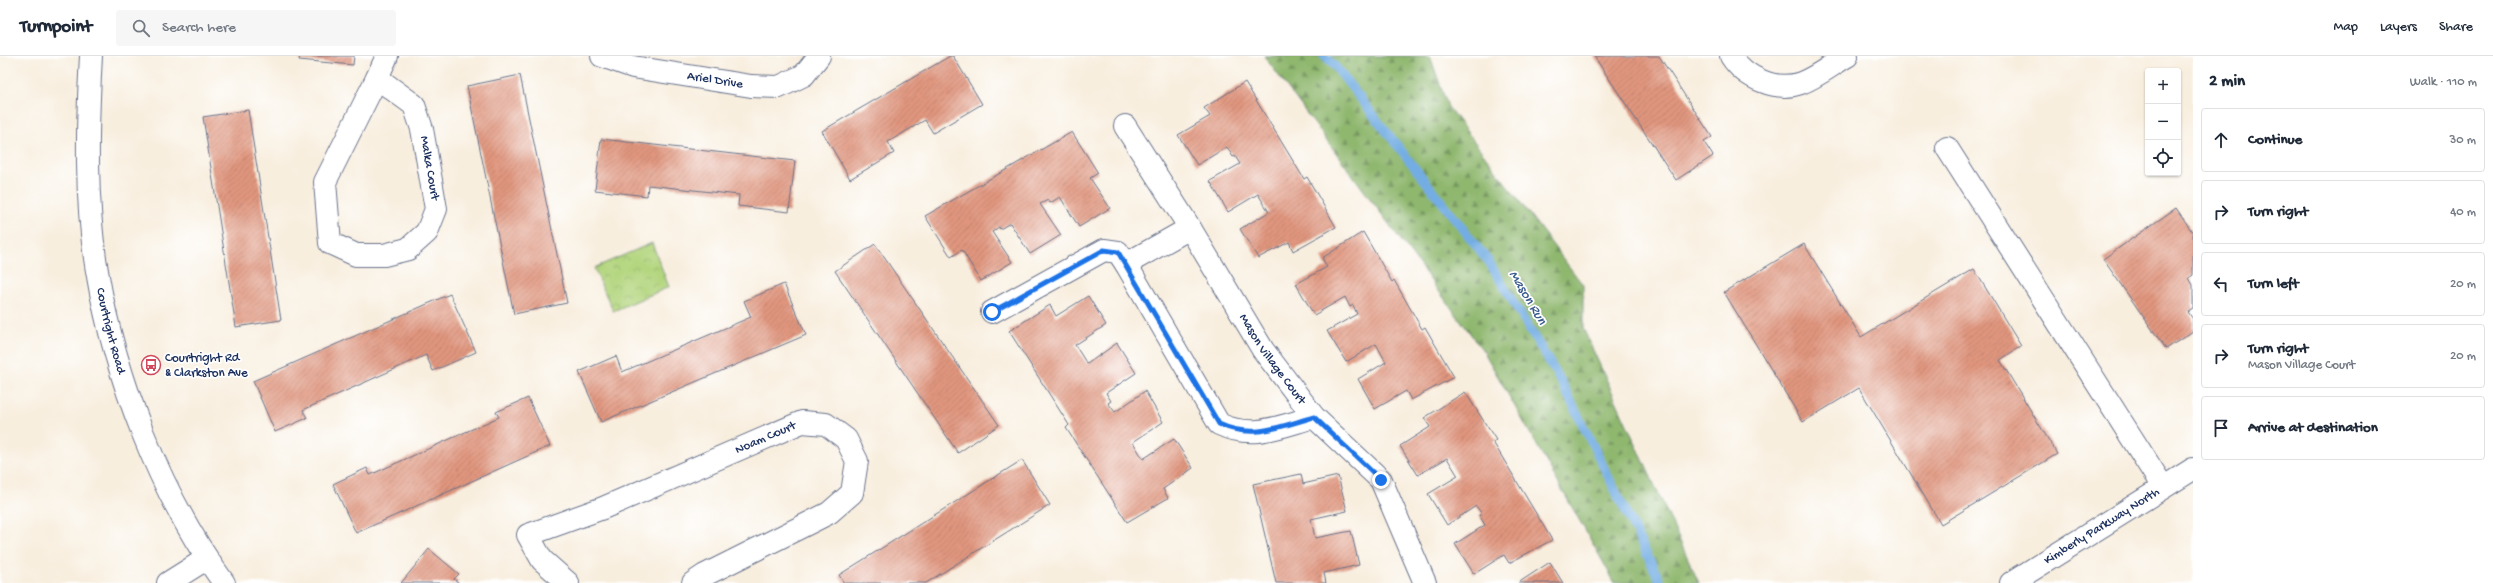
<!DOCTYPE html>
<html lang="en">
<head>
<meta charset="utf-8">
<style>
	body { margin:0; font-family:"Gochi Hand",sans-serif; background:#f6f6f7; color:#1f2937 }
	.controls { position:absolute; right:12px; top:12px; display:grid; overflow:hidden; border-radius:4px; box-shadow:0 1px 3px #0004 }
	.controls button { width:36px; height:36px; display:grid; place-items:center; padding:0; border:0; border-bottom:1px solid #e0e1e3; background:#fff; color:#1f2937; font:20px sans-serif }
	.stop { position:absolute; width:12px; height:12px; margin:-9px; border:3px solid #1a73e8; border-radius:50%; background:#fff }
	.stop.end { background:#1a73e8; border-color:#fff; box-shadow:0 1px 4px #0008 }
	.list { margin:0; padding:0; list-style:none }
	h2 { display:flex; justify-content:space-between; align-items:center; height:52px; margin:0; padding:0 16px; font-size:17px }
	h2 small { font-size:13px; font-weight:400; color:#747a83 }
	.list li { display:grid; grid-template-columns:26px 1fr auto; gap:12px; align-items:center; box-sizing:border-box; height:64px; margin:0 8px 8px; padding:0 8px; border:1px solid #e0e1e3; border-radius:4px }
	.list b { display:block; font-size:15px; white-space:nowrap }
	.list p { margin:0; font-size:13px; white-space:nowrap; color:#747a83 }
	.list em { font-size:13px; font-style:normal; color:#747a83 }
	.icon { flex:none; width:22px; height:22px; fill:none; stroke:currentColor; stroke-width:2; stroke-linecap:round; stroke-linejoin:round }
	.map { position:relative; flex:none; width:2193px; height:527px; overflow:hidden }
	header { display:flex; align-items:center; gap:24px; box-sizing:border-box; height:56px; padding:0 20px; background:#fff; border-bottom:1px solid #e0e1e3 }
	header strong { font-size:19px }
	nav { display:flex; gap:22px; margin-inline-start:auto; font-size:14px }
	.search { width:280px; height:36px; background:#f6f6f7; display:flex; align-items:center; gap:10px; box-sizing:border-box; padding:0 14px; border-radius:4px; color:#747a83; font-size:15px }
	main { display:flex }
	aside { flex:1; background:#fff }
	.map>svg:first-child { display:block }
	.forest { fill:url(#forest-firs); stroke:#557366 }
	.park { fill:url(#park-crowns); stroke:#68826e }
	.lines { fill:none; stroke-linecap:round; stroke-linejoin:round }
	.stream { stroke:#73ade3; stroke-width:9 }
	.building { fill:url(#building-hatch) }
	.minor-casing { stroke:#68728b; stroke-width:24 }
	.minor { stroke:#fff; stroke-width:22 }
	.route { stroke:#1a73e8; stroke-width:5 }
	.labels { text-anchor:middle; dominant-baseline:central; stroke-width:3.5; stroke-linejoin:round; paint-order:stroke }
	.street-label { font-size:13px; fill:#1b2f5e; stroke:#fff }
	.poi-label { font-size:13px; fill:#1b2f5e; stroke:#fff; text-anchor:start }
	.water-label { font-size:14px; font-style:italic; fill:#3a5b8d; stroke:#fff }
</style>
</head>
<body>
<header>
<strong>Turnpoint</strong>
<div class="search"><svg class="icon" aria-label="search" viewBox="0 0 24 24"><circle cx="10" cy="10" r="6"/><path d="M15 15l6 6"/></svg>Search here</div>
<nav><a>Map</a><a>Layers</a><a>Share</a></nav>
</header>
<main>
<div class="map">
<svg width="2193" height="527" viewBox="0 0 2193 527">
	<defs>
		<pattern id="forest-firs" width="22" height="20" patternUnits="userSpaceOnUse"><rect width="22" height="20" fill="#8fb76e"/><path d="M5 1l3.5 6h-7zM16 11l3.5 6h-7z" fill="#74955e"/></pattern>
		<pattern id="park-crowns" width="20" height="18" patternUnits="userSpaceOnUse"><rect width="20" height="18" fill="#b4d67f"/><path d="M2 6a3 3 0 1 1 6 0M12 15a3 3 0 1 1 6 0" fill="none" stroke="#9ab870"/></pattern>
		<pattern id="building-hatch" width="6" height="6" patternUnits="userSpaceOnUse"><rect width="6" height="6" fill="#e1967e"/><path d="M-1 1l2-2M0 6l6-6M5 7l2-2" fill="none" stroke="#b67b6a"/></pattern>
	</defs>
	<rect width="100%" height="100%" fill="#fff"/>
	<filter id="ink" filterUnits="userSpaceOnUse"><feTurbulence type="fractalNoise" baseFrequency=".025" numOctaves="2"/><feDisplacementMap in="SourceGraphic" scale="8" xChannelSelector="R" yChannelSelector="G"/><feConvolveMatrix kernelMatrix="1 2 1 2 8 2 1 2 1" color-interpolation-filters="sRGB"/></filter>
	<filter id="wash" filterUnits="userSpaceOnUse"><feTurbulence type="fractalNoise" baseFrequency=".012" numOctaves="4" result="noise"/><feDisplacementMap in="SourceGraphic" scale="16" xChannelSelector="R" yChannelSelector="G"/><feGaussianBlur stdDeviation="0.9" result="paint"/><feColorMatrix in="noise" values="0 0 0 0 0 0 0 0 0 0 0 0 0 0 0 0 0 1.4 0 .05"/><feComposite in="paint" operator="in"/></filter>
	<g filter="url(#wash)">
		<rect width="100%" height="100%" fill="#f8eede"/>
		<path class="forest" d="M1264,0H1430L1448,51L1583,229V272L1699,527H1615L1484,296Z"/>
		<path class="park" d="M652,187L669,231L613,255L594,212Z"/>
		<g class="lines">
			<path class="stream" d="M1324,0L1334,9L1489,206L1562,327L1661,527"/>
		</g>
		<g id="blocks">
			<path class="building" d="M300,0H354L353,9L299,4Z
				M950,0H953L982,48L933,77L925,64L888,86L894,97L850,123L822,75Z
				M1594,0H1659L1712,81L1704,86L1713,100L1676,124Z
				M520,19L567,247L514,258L467,30Z
				M1245,26L1304,123L1307,121L1336,171L1293,195L1289,186L1258,202L1240,173L1269,156L1258,138L1228,156L1210,125L1240,108L1235,100L1233,101L1227,91L1197,109L1178,79L1210,60L1204,52Z
				M248,54L281,264L236,271L203,61Z
				M1072,76L1098,117L1090,122L1110,152L1079,171L1060,141L1050,147L1048,144L1040,148L1061,179L1030,198L1010,167L1000,173L999,171L992,176L1012,206L981,225L962,194L951,201L925,160Z
				M601,83L795,105L789,156L738,150L739,139L648,129L647,140L595,134Z
				M2176,152L2193,177V219L2189,222L2193,229V253L2188,256L2193,263V275L2166,293L2103,203Z
				M1363,176L1392,226L1394,224L1422,273L1425,271L1454,321L1411,344L1406,335L1375,353L1358,323L1386,306L1376,288L1346,306L1327,275L1357,258L1353,249L1350,251L1345,241L1314,259L1296,228L1327,211L1322,202Z
				M875,188L999,369L958,397L835,215Z
				M1804,188L1861,281L1974,213L2021,290L2000,304L2057,398L1941,468L1859,332L1803,366L1724,236Z
				M784,228L806,279L601,366L579,316L616,300L622,316L751,261L744,245Z
				M450,238L476,296L433,315L426,299L303,354L307,362L275,376L253,325Z
				M1088,240L1106,269L1075,289L1087,308L1117,287L1136,317L1106,337L1111,345L1108,347L1115,356L1145,335L1163,366L1133,386L1143,403L1174,383L1193,412L1163,433L1168,442L1127,466L1066,372L1069,369L1009,275L1050,249L1056,260Z
				M1465,336L1496,384L1493,386L1552,484L1509,507L1504,499L1474,518L1455,488L1485,469L1479,459L1482,458L1476,450L1447,469L1428,438L1458,420L1447,402L1418,419L1400,390L1430,371L1424,362Z
				M528,342L550,390L356,477L333,428L367,412L370,419L499,361L496,356Z
				M1022,404L1050,449L926,527H844L839,519Z
				M1301,418L1303,428L1338,420L1347,455L1311,463L1315,482L1351,475L1359,509L1324,517L1326,527H1276L1253,428Z
				M429,493L459,518L454,523L459,527H401Z
				M1550,506L1563,527H1518Z"/>
		</g>
	</g>
	<g filter="url(#ink)">
		<use href="#blocks" fill-opacity="0" stroke="#68728b" stroke-width="1"/>
		<g class="lines">
			<g class="minor-casing">
				<g id="minor">
					<path id="s1" d="M91,0C87,71 85,144 97,215C115,322 160,439 224,527"/>
					<path id="s2" d="M602,0L633,11L751,30L779,31L804,19L819,0"/>
					<path d="M1731,0C1745,22 1776,36 1801,27C1817,21 1833,8 1847,0"/>
					<path d="M377,22L414,49L422,73L436,153L427,176L408,193L384,199H356L330,187L325,126Z"/>
					<path d="M377,22L387,0"/>
					<path d="M1947,92L2163,431"/>
					<path id="s3" d="M1190,172L1263,294L1314,361L1381,424L1425,527"/>
					<path d="M1126,208L1219,368C1253,384 1280,370 1314,361"/>
					<path d="M992,256L1104,194L1118,196L1126,208L1190,172L1125,70"/>
					<path d="M168,527L206,503"/>
					<path id="s4" d="M568,527L542,504L528,479L603,452L802,366L826,368L846,383L857,405L852,437L829,457L705,519L693,527"/>
					<path id="s5" d="M2011,527L2193,413"/>
				</g>
			</g>
			<use href="#minor" class="minor"/>
		</g>
	</g>
	<g class="lines" filter="url(#ink)">
		<path class="route" d="M992,256L1104,194L1118,196L1219,368C1253,384 1281,370 1314,361L1381,424"/>
	</g>
	<defs>
		<g id="bus-ring" transform="scale(1)"><circle r="9.5" fill="#fff" stroke="#d1495b" stroke-width="1.5"/><path d="M-5-6H5V4H4V6H2V4H-2V6H-4V4H-5ZM-3.5-4V0h7V-4ZM-3.5 1.2v1.5H-2V1.2ZM2 1.2v1.5H3.5V1.2Z" fill="#d1495b"/></g>
	</defs>
	<g fill-rule="evenodd">
		<use href="#bus-ring" x="151" y="309"/>
	</g>
	<g class="labels">
		<g class="street-label">
			<text stroke="none"><textPath href="#s2" startOffset="116">Ariel Drive</textPath></text>
			<text transform="translate(429 112) rotate(80)">Malka Court</text>
			<text stroke="none"><textPath href="#s1" startOffset="277">Courtright Road</textPath></text>
			<text stroke="none"><textPath href="#s3" startOffset="155">Mason Village Court</textPath></text>
			<text stroke="none"><textPath href="#s4" startOffset="320">Noam Court</textPath></text>
			<text stroke="none"><textPath href="#s5" startOffset="107">Kimberly Parkway North</textPath></text>
		</g>
		<g class="poi-label">
			<text x="165" y="302">Courtright Rd<tspan x="165" dy="15">&amp; Clarkston Ave</tspan></text>
		</g>
		<g class="water-label">
			<text transform="translate(1527 242) rotate(59)">Mason Run</text>
		</g>
	</g>
</svg>
<div class="controls">
<button>+</button>
<button>−</button>
<button><svg class="icon" aria-label="locate" viewBox="0 0 24 24"><circle cx="12" cy="12" r="6"/><path d="M12 2v4M12 18v4M2 12h4M18 12h4"/></svg></button>
</div>
<div class="stop" style="left:992px;top:256px"></div>
<div class="stop end" style="left:1381px;top:424px"></div>
</div>
<aside>
<h2>2 min<small>Walk · 110 m</small></h2>
<ul class="list">
<li><svg class="icon" aria-label="ahead" viewBox="0 0 24 24"><path d="M12 20V5M6 11l6-6 6 6"/></svg><div><b>Continue</b></div><em>30 m</em></li>
<li><svg class="icon" aria-label="right" viewBox="0 0 24 24"><path d="M7 20v-9h11M14 6l5 5-5 5"/></svg><div><b>Turn right</b></div><em>40 m</em></li>
<li><svg class="icon" aria-label="left" viewBox="0 0 24 24"><path d="M17 20v-9H6M10 6l-5 5 5 5"/></svg><div><b>Turn left</b></div><em>20 m</em></li>
<li><svg class="icon" aria-label="right" viewBox="0 0 24 24"><path d="M7 20v-9h11M14 6l5 5-5 5"/></svg><div><b>Turn right</b><p>Mason Village Court</p></div><em>20 m</em></li>
<li><svg class="icon" aria-label="arrive" viewBox="0 0 24 24"><path d="M6 21V4h12l-3 4 3 4H6"/></svg><div><b>Arrive at destination</b></div></li>
</ul>
</aside>
</main>
</body>
</html>
